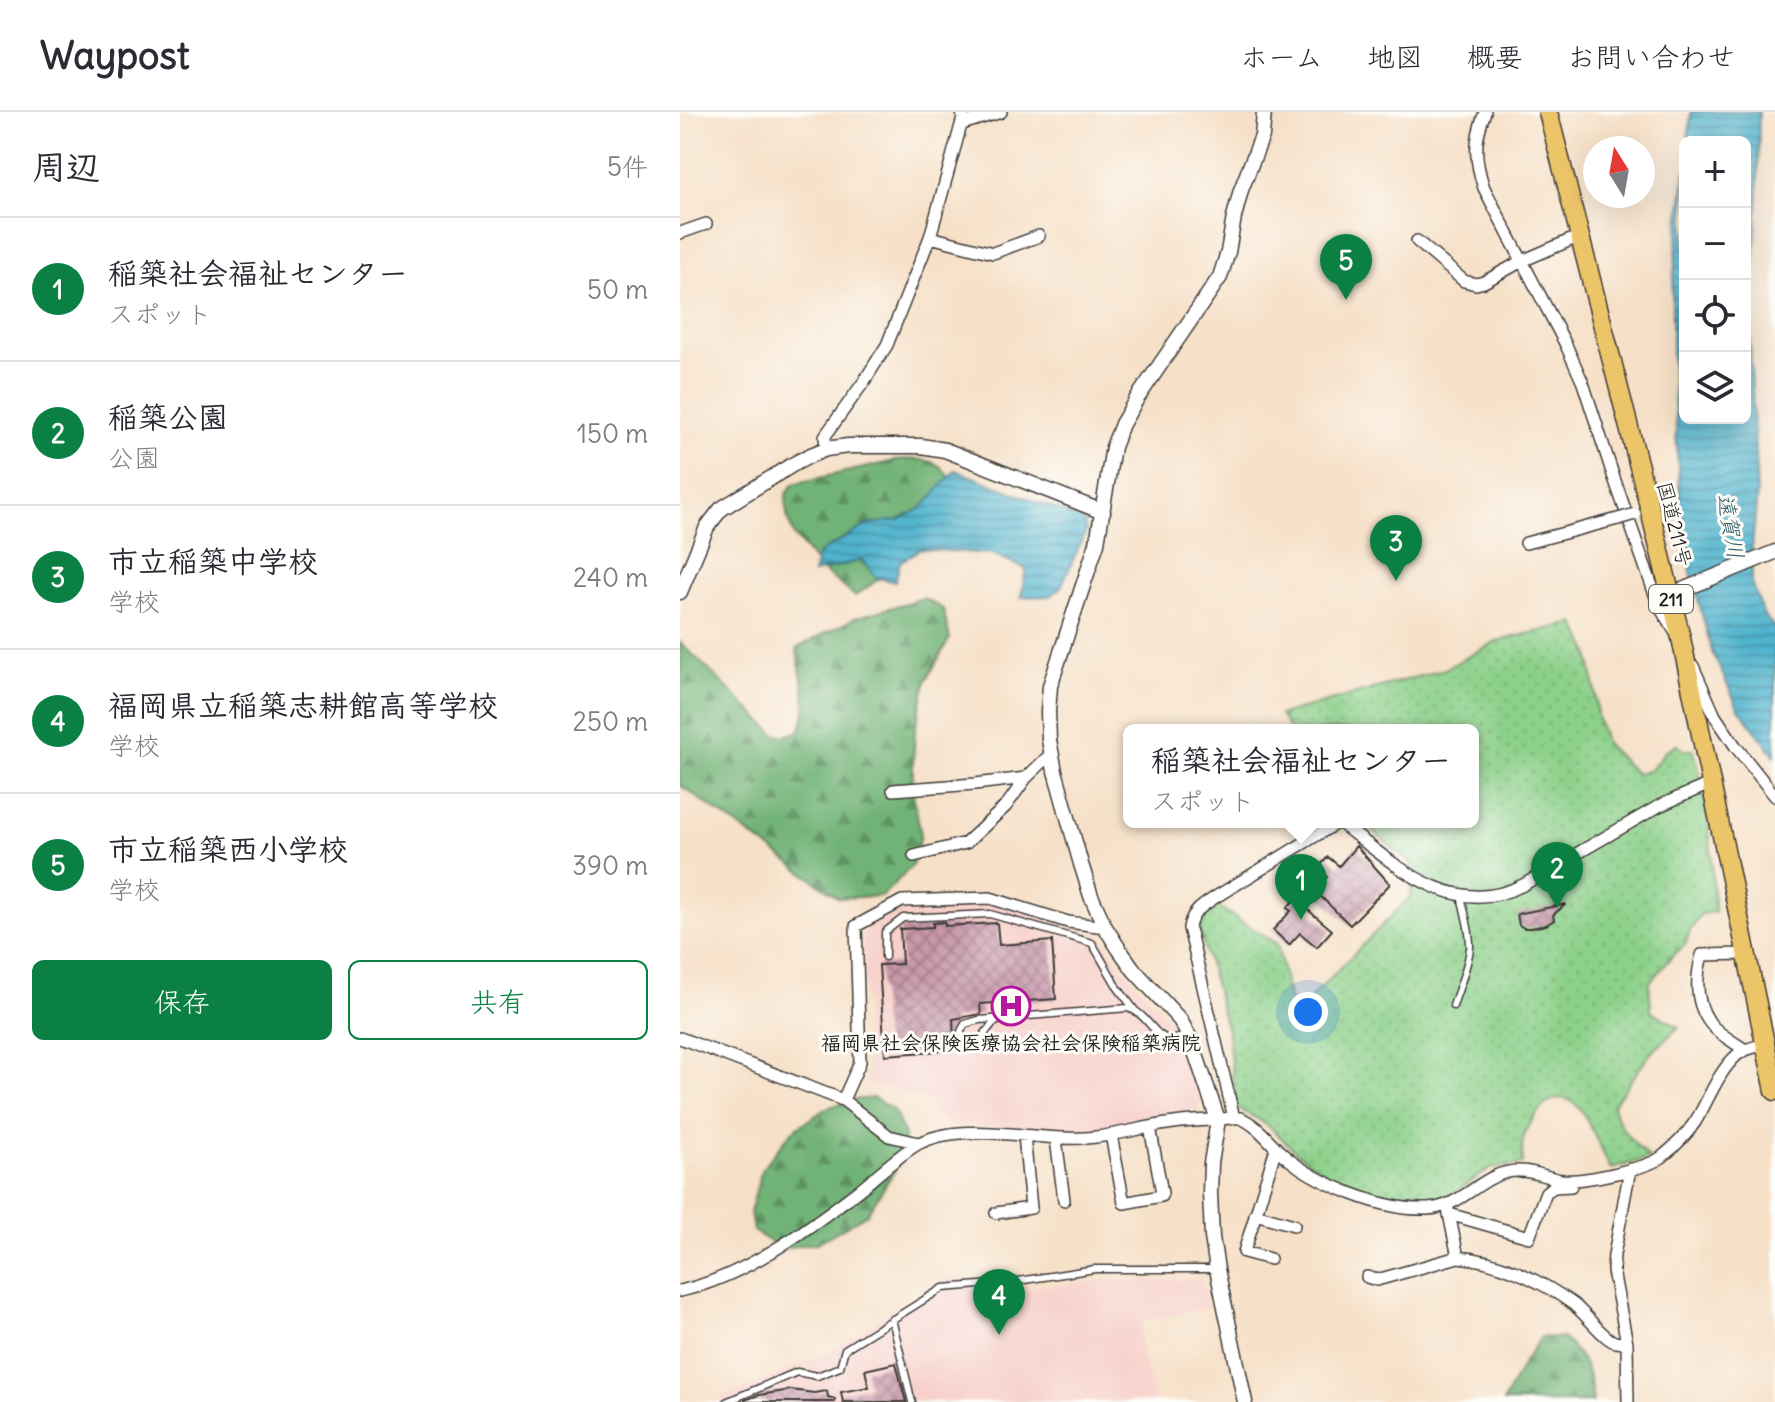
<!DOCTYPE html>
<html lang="ja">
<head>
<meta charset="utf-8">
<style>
	body { margin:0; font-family:Delius,"Klee One",sans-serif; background:#f2f2f3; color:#2b2b33 }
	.controls { position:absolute; right:24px; top:24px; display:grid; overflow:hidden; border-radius:12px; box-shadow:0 8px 32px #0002 }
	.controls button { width:72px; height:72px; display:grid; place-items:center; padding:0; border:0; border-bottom:2px solid #e1e1e2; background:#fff; color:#2b2b33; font:40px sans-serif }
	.compass { position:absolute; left:903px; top:24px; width:72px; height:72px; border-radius:50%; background:#fff; box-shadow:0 8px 32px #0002; rotate:349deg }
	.you { position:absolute; left:628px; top:900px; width:28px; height:28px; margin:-20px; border:6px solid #fff; border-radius:50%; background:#1a73e8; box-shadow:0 0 0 12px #1a73e833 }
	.badge { display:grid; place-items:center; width:52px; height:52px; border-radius:50%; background:#0b8043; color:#fff; font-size:26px; font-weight:700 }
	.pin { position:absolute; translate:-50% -66px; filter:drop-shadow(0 2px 4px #0008) }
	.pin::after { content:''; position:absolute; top:42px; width:28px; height:24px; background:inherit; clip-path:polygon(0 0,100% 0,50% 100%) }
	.popup { position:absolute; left:443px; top:612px; width:356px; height:104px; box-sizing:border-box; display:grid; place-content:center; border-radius:12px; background:#fff; filter:drop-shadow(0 2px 6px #0005); font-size:26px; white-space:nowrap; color:#7c7c81 }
	.popup b { font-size:30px; color:#2b2b33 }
	.popup::after { content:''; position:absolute; left:50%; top:100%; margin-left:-16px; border:16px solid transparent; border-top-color:#fff }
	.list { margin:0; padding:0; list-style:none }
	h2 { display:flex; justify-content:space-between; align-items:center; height:104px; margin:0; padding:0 32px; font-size:34px }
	h2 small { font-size:26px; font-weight:400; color:#7c7c81 }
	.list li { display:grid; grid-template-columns:52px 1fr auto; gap:24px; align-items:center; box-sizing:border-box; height:144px; padding:0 32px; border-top:2px solid #e1e1e2 }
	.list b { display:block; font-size:30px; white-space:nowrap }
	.list p { margin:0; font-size:26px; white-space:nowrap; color:#7c7c81 }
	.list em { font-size:26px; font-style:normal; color:#7c7c81 }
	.actions { display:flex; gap:16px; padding:24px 32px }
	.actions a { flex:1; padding:18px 0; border:2px solid #0b8043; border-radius:12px; text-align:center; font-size:28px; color:#0b8043 }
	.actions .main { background:#0b8043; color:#fff }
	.icon { flex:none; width:44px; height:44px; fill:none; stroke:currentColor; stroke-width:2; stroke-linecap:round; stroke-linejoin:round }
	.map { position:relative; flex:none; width:1095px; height:1290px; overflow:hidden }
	header { display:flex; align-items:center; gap:48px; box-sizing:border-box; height:112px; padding:0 40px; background:#fff; border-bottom:2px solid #e1e1e2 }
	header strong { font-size:38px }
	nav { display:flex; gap:44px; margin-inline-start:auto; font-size:28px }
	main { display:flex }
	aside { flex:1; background:#fff }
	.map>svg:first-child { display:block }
	.built { fill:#f7d0ca }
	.green { fill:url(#green-dots); stroke:#547653; stroke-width:2 }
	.forest { fill:url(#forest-firs); stroke:#466749; stroke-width:2 }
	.water { fill:url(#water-rules); stroke:#366875; stroke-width:2 }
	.building { fill:url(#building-cross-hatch) }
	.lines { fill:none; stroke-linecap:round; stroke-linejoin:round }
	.service-casing { stroke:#3d3936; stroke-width:9 }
	.minor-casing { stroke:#3d3936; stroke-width:14 }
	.tertiary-casing { stroke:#3d3936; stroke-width:17 }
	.trunk-casing { stroke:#3d3936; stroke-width:21 }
	.service { stroke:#fff; stroke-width:6 }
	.minor { stroke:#fff; stroke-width:11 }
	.tertiary { stroke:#fff; stroke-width:14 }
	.trunk { stroke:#edc569; stroke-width:18 }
	.minor-bridge-casing { stroke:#3d3936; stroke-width:14; stroke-linecap:butt }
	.minor-bridge { stroke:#fff; stroke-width:11 }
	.labels { text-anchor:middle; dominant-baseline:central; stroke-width:6; stroke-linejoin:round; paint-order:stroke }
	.shield { fill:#fdfcf7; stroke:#605f5e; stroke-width:2 }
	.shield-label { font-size:18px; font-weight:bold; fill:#1c1c1c }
	.street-label { font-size:20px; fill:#1c1c1c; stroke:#fdfcf7 }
	.poi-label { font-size:20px; font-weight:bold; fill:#1c1c1c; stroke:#fdfcf7 }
	.water-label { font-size:22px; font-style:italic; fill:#33606c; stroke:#fdfcf7 }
</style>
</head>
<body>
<header>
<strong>Waypost</strong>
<nav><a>ホーム</a><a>地図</a><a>概要</a><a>お問い合わせ</a></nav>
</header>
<main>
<aside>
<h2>周辺<small>5件</small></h2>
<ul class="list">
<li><span class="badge">1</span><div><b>稲築社会福祉センター</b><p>スポット</p></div><em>50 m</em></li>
<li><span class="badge">2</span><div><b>稲築公園</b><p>公園</p></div><em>150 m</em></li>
<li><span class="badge">3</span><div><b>市立稲築中学校</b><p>学校</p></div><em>240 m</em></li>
<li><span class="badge">4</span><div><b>福岡県立稲築志耕館高等学校</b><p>学校</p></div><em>250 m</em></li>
<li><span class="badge">5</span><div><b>市立稲築西小学校</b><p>学校</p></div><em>390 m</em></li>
</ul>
<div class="actions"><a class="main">保存</a><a>共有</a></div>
</aside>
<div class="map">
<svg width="1095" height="1290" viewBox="0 0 1095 1290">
	<defs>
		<pattern id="green-dots" width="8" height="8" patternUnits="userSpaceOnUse" patternTransform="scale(2)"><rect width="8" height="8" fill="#8cd08a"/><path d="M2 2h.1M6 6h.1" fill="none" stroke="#78b276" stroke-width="1.8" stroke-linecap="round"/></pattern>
		<pattern id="forest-firs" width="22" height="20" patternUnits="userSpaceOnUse" patternTransform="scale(2)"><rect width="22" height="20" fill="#71b276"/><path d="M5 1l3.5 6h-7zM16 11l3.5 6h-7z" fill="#5c9060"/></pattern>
		<pattern id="water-rules" width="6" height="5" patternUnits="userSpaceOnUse" patternTransform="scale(2)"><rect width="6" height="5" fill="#50b3ce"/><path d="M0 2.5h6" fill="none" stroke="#4291a6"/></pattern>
		<pattern id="building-cross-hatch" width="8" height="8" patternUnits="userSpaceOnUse" patternTransform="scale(2)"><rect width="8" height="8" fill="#c999ac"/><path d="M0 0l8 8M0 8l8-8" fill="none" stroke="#a27c8b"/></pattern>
	</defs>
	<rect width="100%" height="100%" fill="#fdfcf7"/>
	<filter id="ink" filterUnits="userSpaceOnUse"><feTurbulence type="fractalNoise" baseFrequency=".0125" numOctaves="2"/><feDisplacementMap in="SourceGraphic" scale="16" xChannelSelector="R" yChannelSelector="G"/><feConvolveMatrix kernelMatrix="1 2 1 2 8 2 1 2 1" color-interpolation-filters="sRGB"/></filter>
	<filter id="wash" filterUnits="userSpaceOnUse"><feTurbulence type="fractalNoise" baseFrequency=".006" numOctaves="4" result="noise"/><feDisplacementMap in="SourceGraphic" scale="32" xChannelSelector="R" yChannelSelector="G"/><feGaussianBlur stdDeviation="1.8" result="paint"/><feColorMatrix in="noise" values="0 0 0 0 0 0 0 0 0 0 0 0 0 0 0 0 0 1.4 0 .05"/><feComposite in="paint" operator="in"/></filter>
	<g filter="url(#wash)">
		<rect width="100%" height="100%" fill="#f6e0c7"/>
		<path class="built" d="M311,790L421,822L439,853L491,910L507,944L521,981L522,988L516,996L499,1003L423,1018L402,1019L270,1012L255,1006L249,989L215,978L187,972L183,818L224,793Z
			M320,1166L341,1177L427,1168H523L528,1196L461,1209V1237L475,1290H31L143,1243L262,1168Z"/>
		<path class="green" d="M895,511L909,540L915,578L917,604L925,631L956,662L972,657L984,640L996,632L1006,639L1013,637C1025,673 1029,712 1032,750C1033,767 1032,783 1035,800L1021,802L1010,819L1005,833L992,844L969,871L971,899L999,915L970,942L933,993C936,1015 954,1030 969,1046L931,1057C922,1041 907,1001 895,992C872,973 849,1007 843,1027C841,1034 843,1045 843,1052L812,1056L772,1082L760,1087L735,1088L702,1083L667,1068L644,1061L616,1040L591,1016L576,1006L556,996L548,922L518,812L520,801L532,791L597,832L613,904L731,784L734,754L682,710H793V618H610L600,603L765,557L817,529Z"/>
		<path class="forest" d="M223,347C255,348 259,348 276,375L203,464L175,484L143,459L114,424L107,403L106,383L113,372Z
			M243,486L263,497L270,526L246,569L235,618L232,675L241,723L232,754L202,784L159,786L0,673V530L96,623L105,624L118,620C134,597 119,563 117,536L175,506Z
			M194,986L214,999L224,1022L222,1047L187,1102L137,1131L121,1133L102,1137L73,1119L70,1100L82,1057L112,1019L147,996L171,988Z
			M861,1225L883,1226C906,1248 910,1259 913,1290H823L845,1248Z"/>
		<path class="water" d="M1011,0H1079L1078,82L1070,231L1077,382L1072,437V471L1084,504L1095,516V644L1058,595L1032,540L1012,465L1000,393L992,243V180L1005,58V306H1065V30H1008Z
			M275,358L404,408L406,419L380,477L370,484L341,485L346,457L313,442L241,437L220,450L215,470L195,465L182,448L133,461L139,441L189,412L219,408L242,396Z"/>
		<g id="blocks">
			<path class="building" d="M676,734L710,772L670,813L635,779L647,765L638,756L648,745L659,754Z
				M615,787L652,818L637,835L620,821L609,833L593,818L611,799L607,796Z
				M886,792L873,803L874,808L866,813L851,816H844L839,813L837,802Z
				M265,810V814L317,811L319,833L372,829L376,887L300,892L301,902L273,907L274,928H260V939L205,943L199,853L222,852L220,817L253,815V811Z
				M216,1251L226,1290H163L161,1280L189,1275L185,1258Z
				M111,1278L134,1281L147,1279L148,1285L155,1287V1290H65V1288L79,1283Z"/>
		</g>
	</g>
	<g filter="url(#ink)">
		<use href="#blocks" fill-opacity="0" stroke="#3d3936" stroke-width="2"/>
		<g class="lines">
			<g class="service-casing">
				<path id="service" d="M205,845V820L223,806L310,802L412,831L438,876L454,897
					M773,894C779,875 788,855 790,836C791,819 784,800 781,783
					M325,906L299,908L285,912L281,919L282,929L285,931L299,929L313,911L325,906L448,896C466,900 474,925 489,927C495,928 502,925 508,923
					M212,1207L232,1290
					M46,1290L117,1260L137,1264L160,1255L165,1237L263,1176L325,1171L415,1157H537"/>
			</g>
			<g class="minor-casing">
				<path id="minor" d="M805,0C794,29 794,46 804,76L886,233L903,271L934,366L979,494L996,521
					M282,12L321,0
					M0,121L26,112
					M250,125L313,141L359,124
					M737,129L784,169L796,172L804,170L842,149L900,124
					M146,337L145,324L183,271L207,233L250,125L283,6L282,0
					M846,431L938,407
					M1013,554L1035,604L1056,635L1095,684
					M213,678L295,672L346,666L372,641
					M659,710C713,751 772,809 843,773L979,694L1032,671
					M234,744L286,731L326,694L346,666
					M0,926L163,988L209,1024L239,1031
					M1065,938C1054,930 1038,922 1030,911C1015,891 1016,865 1022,843L1067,842
					M163,988L180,950L176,814L222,789L310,786L388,810L425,815
					M554,1006L509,816C511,801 522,794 534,786L658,710
					M431,1023L444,1091L481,1084L482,1081L470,1015
					M376,1027L384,1088
					M768,1097L769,1102L849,1125L866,1080L874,1075L891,1074
					M316,1101L351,1096L344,1023
					M575,1102L614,1113
					M769,1102L778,1145C818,1148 860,1168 893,1192C904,1200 924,1227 935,1230C939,1231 943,1230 947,1231
					M590,1147L564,1140L596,1036
					M687,1165L697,1168L778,1145
					M0,1179C64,1165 127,1118 179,1078C198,1063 215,1046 236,1033C284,1006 363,1032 416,1025C442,1022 468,1014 494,1011C506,1009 518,1009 530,1008C540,1008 550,1005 560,1006C579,1013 591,1033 606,1045C638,1072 704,1099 747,1097C786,1095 802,1058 840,1059C855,1059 868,1066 882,1068C902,1070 966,1057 982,1045C993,1036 1007,1022 1015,1010C1029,988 1037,961 1057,943C1065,936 1076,935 1085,932
					M948,1290L947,1231L933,1159L934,1143L950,1057"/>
			</g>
			<g class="tertiary-casing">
				<path id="tertiary" d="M0,480L27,415L41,397L112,353L131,343L146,337L168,334H241L265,338L423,400
					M990,483L1095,440
					M565,1290L537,1157L532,1125L530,1081L531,1051L538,1008L511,928L500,908L454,858L439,837L425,815L411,784L401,752L375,659L369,628L368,600L370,574L417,431L433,335L442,312L456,288L540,165L548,140L554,105L561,78L582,24L584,0"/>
			</g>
			<g class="trunk-casing">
				<path id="trunk" d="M868,0L966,382L1001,526L1095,979"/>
			</g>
			<use href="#service" class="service"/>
			<use href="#minor" class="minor"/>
			<use href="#tertiary" class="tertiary"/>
			<use href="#trunk" class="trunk"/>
			<g class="minor-bridge-casing">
				<path id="minor-bridge" d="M938,407L955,402"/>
			</g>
			<use href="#minor-bridge" class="minor-bridge"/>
		</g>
	</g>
	<defs>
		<g id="hospital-ring" transform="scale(2)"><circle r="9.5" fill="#fdfcf7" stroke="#b5179e" stroke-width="1.5"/><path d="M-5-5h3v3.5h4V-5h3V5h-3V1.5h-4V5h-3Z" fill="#b5179e"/></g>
	</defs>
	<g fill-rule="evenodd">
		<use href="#hospital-ring" x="331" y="894"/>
	</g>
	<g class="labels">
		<rect class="shield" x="969" y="473" width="44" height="28" rx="6"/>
		<g class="shield-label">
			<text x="991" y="487">211</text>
		</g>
		<g class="street-label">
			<text transform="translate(995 412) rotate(76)">国道211号</text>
		</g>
		<g class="poi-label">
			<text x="331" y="930">福岡県社会保険医療協会社会保険稲築病院</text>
		</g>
		<g class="water-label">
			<text transform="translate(1051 414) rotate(80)">遠賀川</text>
		</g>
	</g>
</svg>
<div class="controls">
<button>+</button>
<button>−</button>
<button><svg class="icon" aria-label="locate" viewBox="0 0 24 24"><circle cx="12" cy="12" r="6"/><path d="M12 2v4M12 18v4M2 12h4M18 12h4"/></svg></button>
<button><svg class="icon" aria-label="layers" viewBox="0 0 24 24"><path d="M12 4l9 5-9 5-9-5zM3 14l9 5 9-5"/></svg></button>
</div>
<svg class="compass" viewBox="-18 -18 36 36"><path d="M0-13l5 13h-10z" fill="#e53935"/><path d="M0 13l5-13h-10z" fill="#7c7c81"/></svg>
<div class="you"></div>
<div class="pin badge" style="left:621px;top:808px">1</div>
<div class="popup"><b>稲築社会福祉センター</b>スポット</div>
<div class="pin badge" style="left:877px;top:796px">2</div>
<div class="pin badge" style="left:716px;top:469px">3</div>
<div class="pin badge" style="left:319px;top:1223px">4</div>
<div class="pin badge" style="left:666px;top:188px">5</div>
</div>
</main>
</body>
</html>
